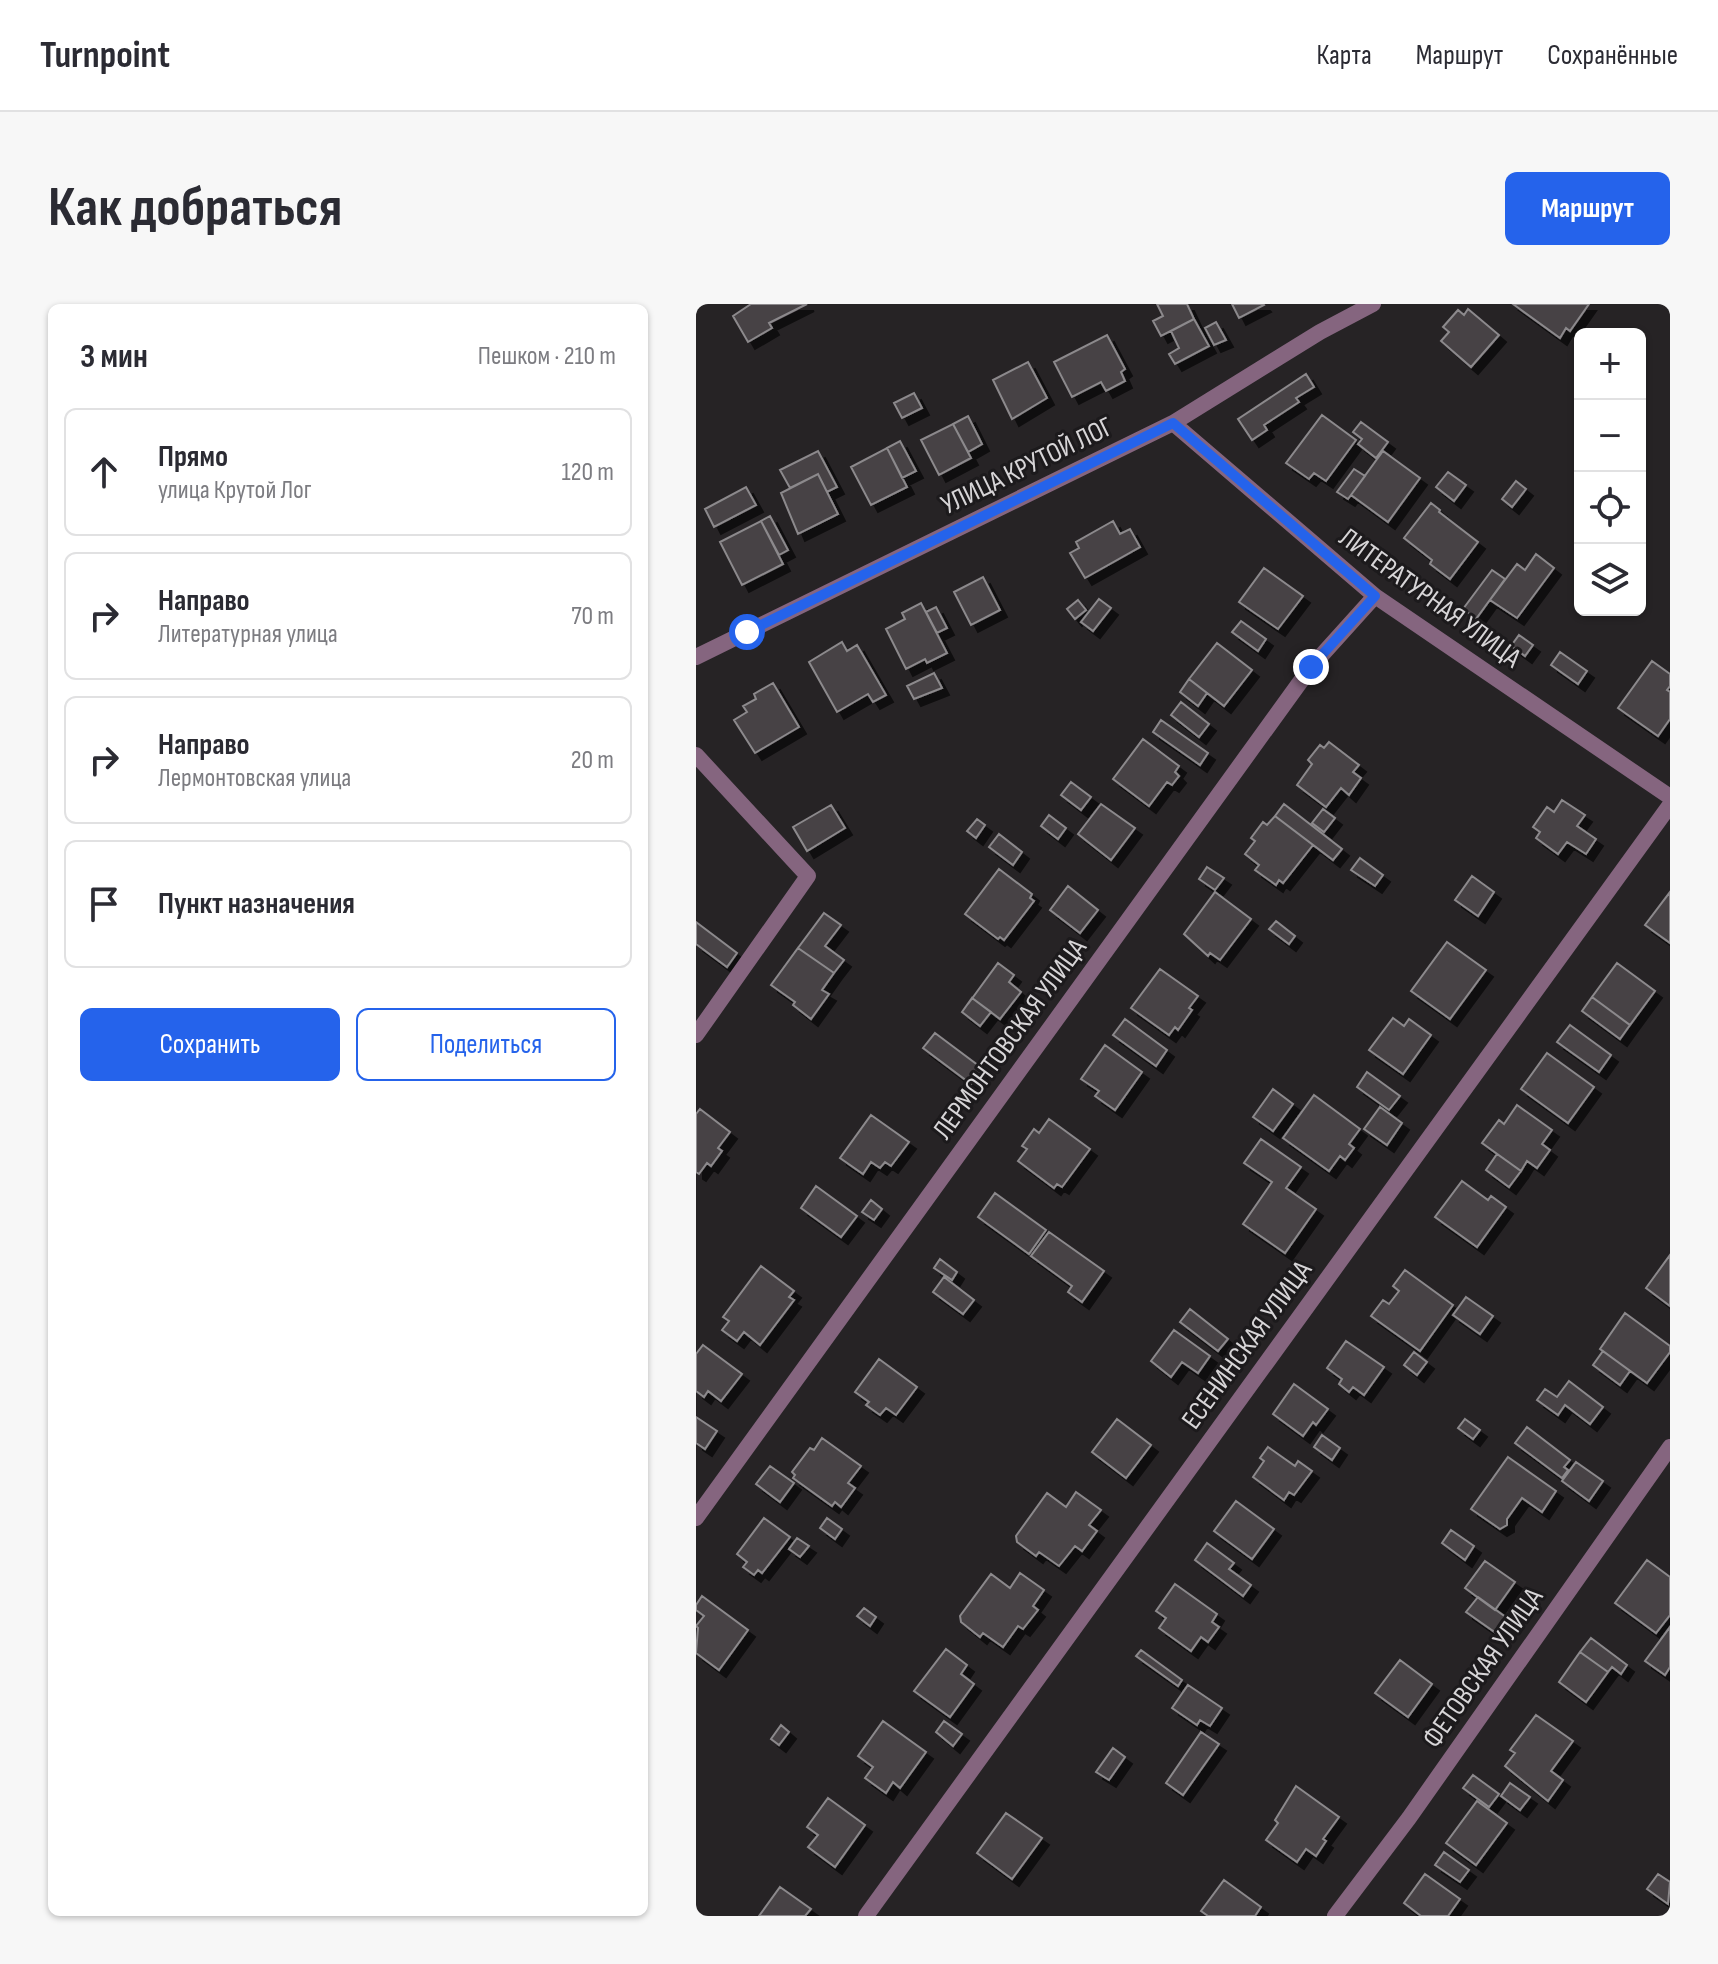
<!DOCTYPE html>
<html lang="ru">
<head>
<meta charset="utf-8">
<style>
	body { margin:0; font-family:"Sofia Sans Condensed",sans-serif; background:#f7f7f7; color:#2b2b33 }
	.controls { position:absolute; right:24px; top:24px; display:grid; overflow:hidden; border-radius:12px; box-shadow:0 2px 6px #0004 }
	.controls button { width:72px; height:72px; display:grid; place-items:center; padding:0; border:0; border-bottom:2px solid #e1e1e2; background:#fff; color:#2b2b33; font:40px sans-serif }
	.stop { position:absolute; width:24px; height:24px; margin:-18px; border:6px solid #2563eb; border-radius:50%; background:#fff }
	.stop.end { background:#2563eb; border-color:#fff; box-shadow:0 2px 8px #0008 }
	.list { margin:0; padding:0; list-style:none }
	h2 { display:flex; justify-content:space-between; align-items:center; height:104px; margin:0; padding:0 32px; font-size:34px }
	h2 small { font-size:26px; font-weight:400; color:#7c7c81 }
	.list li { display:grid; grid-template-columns:52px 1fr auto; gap:24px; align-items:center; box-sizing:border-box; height:128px; margin:0 16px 16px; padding:0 16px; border:2px solid #e1e1e2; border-radius:12px }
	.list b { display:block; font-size:30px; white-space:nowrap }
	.list p { margin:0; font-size:26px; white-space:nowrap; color:#7c7c81 }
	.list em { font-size:26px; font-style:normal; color:#7c7c81 }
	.actions { display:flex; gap:16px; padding:24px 32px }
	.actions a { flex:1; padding:18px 0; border:2px solid #2563eb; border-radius:12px; text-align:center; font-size:28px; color:#2563eb }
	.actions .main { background:#2563eb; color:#fff }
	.icon { flex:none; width:44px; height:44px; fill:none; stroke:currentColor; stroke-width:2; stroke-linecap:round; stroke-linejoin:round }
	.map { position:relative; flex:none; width:974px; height:1612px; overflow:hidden; border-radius:12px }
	header { display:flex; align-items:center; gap:48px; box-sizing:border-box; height:112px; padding:0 40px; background:#fff; border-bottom:2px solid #e1e1e2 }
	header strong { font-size:38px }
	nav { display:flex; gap:44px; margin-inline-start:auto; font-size:28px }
	.intro { display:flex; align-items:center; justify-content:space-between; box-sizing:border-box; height:192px; padding:0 48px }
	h1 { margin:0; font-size:56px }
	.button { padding:20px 36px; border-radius:12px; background:#2563eb; color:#fff; font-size:28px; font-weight:700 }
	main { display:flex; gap:48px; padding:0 48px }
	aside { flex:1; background:#fff; border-radius:12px; box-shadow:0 2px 6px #0004 }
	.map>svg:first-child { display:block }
	.building { fill:#464345; stroke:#8c898c; stroke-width:2; filter:url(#shadow) }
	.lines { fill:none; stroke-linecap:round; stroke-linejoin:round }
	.street { stroke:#85657f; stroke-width:16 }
	.route { stroke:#2563eb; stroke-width:10 }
	.labels { text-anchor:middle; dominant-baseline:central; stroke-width:6; stroke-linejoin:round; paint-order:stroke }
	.street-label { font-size:28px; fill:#d7d5d7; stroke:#1c1a1c }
</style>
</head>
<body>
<header>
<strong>Turnpoint</strong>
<nav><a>Карта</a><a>Маршрут</a><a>Сохранённые</a></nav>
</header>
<div class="intro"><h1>Как добраться</h1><a class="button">Маршрут</a></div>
<main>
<aside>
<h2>3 мин<small>Пешком · 210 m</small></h2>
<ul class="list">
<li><svg class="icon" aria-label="ahead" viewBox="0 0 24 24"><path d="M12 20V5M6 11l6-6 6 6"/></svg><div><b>Прямо</b><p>улица Крутой Лог</p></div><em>120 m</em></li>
<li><svg class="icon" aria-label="right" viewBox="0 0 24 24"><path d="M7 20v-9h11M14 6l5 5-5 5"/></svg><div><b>Направо</b><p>Литературная улица</p></div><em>70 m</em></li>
<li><svg class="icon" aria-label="right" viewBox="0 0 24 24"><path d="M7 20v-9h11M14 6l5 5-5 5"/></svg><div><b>Направо</b><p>Лермонтовская улица</p></div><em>20 m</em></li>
<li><svg class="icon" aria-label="arrive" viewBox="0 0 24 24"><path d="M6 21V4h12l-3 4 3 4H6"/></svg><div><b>Пункт назначения</b></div></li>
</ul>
<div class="actions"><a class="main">Сохранить</a><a>Поделиться</a></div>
</aside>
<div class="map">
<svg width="974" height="1612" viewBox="0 0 974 1612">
	<defs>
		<filter id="shadow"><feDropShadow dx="7" dy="7" stdDeviation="0" flood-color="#0009"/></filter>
	</defs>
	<rect width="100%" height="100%" fill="#262325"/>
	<path class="building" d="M55,0H111L73,19L76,24L52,38L37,12Z
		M461,0H491L498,15L465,32L457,17L467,12Z
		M536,0H567L568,1L543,14Z
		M817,0H893L874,27L870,24L864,34Z
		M772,5L803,31L775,63L745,37L753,28L747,23L762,6L768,11Z
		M498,15L513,42L479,60L473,50L483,44L475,27Z
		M520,18L530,36L518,41L509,24Z
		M411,31L429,65L425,68L429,77L410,87L405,78L376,93L358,58Z
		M332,58L351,94L316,115L297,76Z
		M610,70L618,83L600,94L603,98L568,121L571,126L556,136L542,115Z
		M218,89L226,104L206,114L198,99Z
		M626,111L660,136L630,177L618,169L613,175L590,159Z
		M272,112L286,140L272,148L257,120Z
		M665,118L692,138L680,154L662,140L666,135L657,128Z
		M257,120L275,154L243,171L225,136Z
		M204,137L220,167L206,174L191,144Z
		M191,144L211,183L175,201L155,163Z
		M122,147L141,183L131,188L122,170L94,184L84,166Z
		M687,147L724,174L692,218L655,191Z
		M658,165L669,172L652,195L641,188Z
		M752,168L770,181L758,197L740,183Z
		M122,170L142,210L102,230L85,189Z
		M820,177L830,185L816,203L806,195Z
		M50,183L60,201L18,223L9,205Z
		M735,199L744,206L743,208L782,238L754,275L734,260L736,256L708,234Z
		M74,212L92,246L83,251L65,217Z
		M65,217L87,260L46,281L24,238Z
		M417,217L424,230L434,225L444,243L389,274L374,249L383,244L380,238Z
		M840,250L858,264L821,314L794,296L821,260L829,266Z
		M568,264L607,292L582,325L543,298Z
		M796,266L809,275L780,315L767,305Z
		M287,273L304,306L275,321L258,288Z
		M403,295L415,304L397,327L385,318Z
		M382,296L390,306L379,315L371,305Z
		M225,299L251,349L231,359L229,355L210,365L190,325L209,315L206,309Z
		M240,303L251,324L241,329L230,308Z
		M545,317L570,335L562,347L536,328Z
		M823,331L837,341L829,352L815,342Z
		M146,338L151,347L161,341L190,391L177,398L172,390L141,408L113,358Z
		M521,339L556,366L528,402L493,375Z
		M864,348L891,367L882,380L855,361Z
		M956,357L974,370V382L971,386L974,388V415L962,432L922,404Z
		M238,369L246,384L218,395L211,382Z
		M493,375L511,389L502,402L484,388Z
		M77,379L103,423L59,449L38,416L51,408L47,402L60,395L58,390Z
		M485,398L513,420L503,433L475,411Z
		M465,416L512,449L504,461L457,428Z
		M447,435L483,462L479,468L483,472L476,481L471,478L453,502L417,475Z
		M633,438L663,461L657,468L665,474L653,491L645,484L630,503L601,481L616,460L612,456L624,441L628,444Z
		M375,478L395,493L385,506L365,491Z
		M866,496L889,511L881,522L900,535L890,550L871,538L862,550L840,534L844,528L837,523L851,503L858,508Z
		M405,500L439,524L415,556L382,530Z
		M588,500L646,545L637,556L579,512Z
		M135,501L149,524L111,547L97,523Z
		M627,505L639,514L628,528L616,519Z
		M353,511L370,524L362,535L345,522Z
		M579,512L617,541L587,579L583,576L580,581L559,566L563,561L549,550L559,537L555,534L567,518L571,521Z
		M281,515L289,521L280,534L271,527Z
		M303,530L326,548L317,561L293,543Z
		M664,554L687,571L679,582L655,566Z
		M511,563L528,574L519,586L503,575Z
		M303,565L336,590L334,594L338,597L308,636L304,633L302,635L269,610Z
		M776,572L798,588L782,612L759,596Z
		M372,582L402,606L384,629L354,606Z
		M519,588L555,615L524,656L514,649L512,652L488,630Z
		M974,588V639L949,621Z
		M128,609L145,621L129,642L148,656L138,669L102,644Z
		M580,617L599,632L593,640L573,625Z
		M0,618L41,649L31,663L0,640Z
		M751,638L790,666L754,715L715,687Z
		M102,644L138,669L126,686L133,690L115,715L97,701L99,698L75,681Z
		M302,659L318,671L313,678L325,688L304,715L276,694L272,700Z
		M921,659L959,687L934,721L896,693Z
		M464,665L502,692L493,704L496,706L482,726L479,723L473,731L435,704Z
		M896,693L934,721L924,735L886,707Z
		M276,694L295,708L284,722L266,708Z
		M697,714L708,722L713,715L735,731L707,770L673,746Z
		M429,715L471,746L460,762L417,731Z
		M874,721L915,751L903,768L861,738Z
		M239,729L287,765L275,780L227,744Z
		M409,741L446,768L419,806L399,792L403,787L385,775Z
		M851,749L898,783L872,819L825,785Z
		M671,768L704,792L693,806L661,783Z
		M577,785L597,800L577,827L557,813Z
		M618,791L664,825L653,840L658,844L649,856L644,852L633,867L587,834Z
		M821,801L856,826L846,840L854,846L841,864L831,857L825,867L786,839L803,816L808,820Z
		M684,803L706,819L691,841L668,825Z
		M4,805L34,828L22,844L26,847L15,862L11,859L3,870L0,868V810Z
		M175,811L213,838L195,862L189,858L184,864L175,858L167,870L144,854Z
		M353,815L394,845L366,883L361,880L358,884L322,857L331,845L326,842L338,825L343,829Z
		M565,835L605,863L590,884L620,905L589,949L547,920L576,878L548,859Z
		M801,850L825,867L813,883L790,866Z
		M766,877L792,896L795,892L810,903L781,943L739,913Z
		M120,882L161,912L145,933L105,904Z
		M299,889L350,926L333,950L282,913Z
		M175,896L186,905L178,916L166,908Z
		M353,928L408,967L386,998L372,988L376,982L335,952Z
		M974,951V1002L950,984Z
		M244,955L261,968L256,976L238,964Z
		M65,962L98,987L93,993L98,996L64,1041L48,1028L41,1037L26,1026L33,1017L27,1013Z
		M709,966L757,1001L724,1047L675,1012L687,996L693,1000L703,987L697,982Z
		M248,973L278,996L267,1010L237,988Z
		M770,993L797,1012L784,1030L757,1011Z
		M494,1005L532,1035L522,1047L484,1018Z
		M929,1009L974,1042V1048L951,1079L904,1045Z
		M478,1026L514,1052L502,1069L486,1058L475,1073L455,1057Z
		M650,1037L688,1063L668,1091L657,1083L653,1088L643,1080L646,1075L631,1064Z
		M7,1041L46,1070L25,1097L12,1087L8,1093L0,1087V1050Z
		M907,1047L934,1067L924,1081L897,1061Z
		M718,1048L731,1058L721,1071L708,1061Z
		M183,1055L221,1083L200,1111L190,1104L184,1111L170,1101L173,1098L159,1088Z
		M873,1077L907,1103L894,1120L869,1101L862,1111L841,1096L849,1085L861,1093Z
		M598,1080L632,1105L620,1121L617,1118L607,1132L577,1110Z
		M0,1113L21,1127L9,1145L0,1139Z
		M421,1115L455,1141L430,1174L396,1148Z
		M769,1115L784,1126L777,1135L762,1124Z
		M831,1123L874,1156L868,1163L872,1166L866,1174L819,1139Z
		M626,1131L644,1144L636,1156L618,1143Z
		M126,1134L165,1162L152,1179L159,1184L145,1203L139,1198L136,1202L97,1174L99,1171L96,1168L114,1144L118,1146Z
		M572,1143L599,1162L602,1157L616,1167L598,1191L593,1188L588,1196L557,1173L568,1157L564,1154Z
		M812,1153L860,1187L846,1208L826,1194L811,1215V1221L804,1225L775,1205Z
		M880,1158L907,1177L893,1197L866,1177Z
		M74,1162L98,1179L84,1198L60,1180Z
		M380,1188L405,1206L393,1221L401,1227L386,1247L379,1242L363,1262L343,1248L340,1252L321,1238L320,1232L351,1189L370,1203Z
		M540,1197L578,1225L556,1255L518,1227Z
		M68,1214L94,1233L66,1269L62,1266L58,1271L47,1263L51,1258L41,1250Z
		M131,1214L146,1225L139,1235L124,1224Z
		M755,1226L778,1242L769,1256L746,1239Z
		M101,1234L113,1242L104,1253L93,1245Z
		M511,1239L538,1259L533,1265L555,1281L547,1292L499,1256Z
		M951,1256L974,1273V1311L960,1329L919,1299Z
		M789,1257L819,1278L799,1306L769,1284Z
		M324,1269L348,1286L337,1302L342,1306L327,1325L322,1322L307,1343L287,1329L284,1333L265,1318L264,1312L295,1270L314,1284Z
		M479,1280L521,1310L516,1318L523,1323L512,1338L505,1333L495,1347L463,1324L470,1314L460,1307Z
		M6,1292L52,1326L23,1366L0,1349L2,1324L0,1322L8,1312L0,1306V1301Z
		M782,1293L811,1314L800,1329L770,1308Z
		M168,1304L180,1313L174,1322L161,1312Z
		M974,1323V1363L969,1371L949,1357Z
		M895,1334L931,1361L925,1370L916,1363L912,1368L884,1348Z
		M250,1345L271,1361L265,1370L278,1380L254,1413L218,1387Z
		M445,1346L486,1376L482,1382L440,1352Z
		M884,1348L912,1368L890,1398L863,1378Z
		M704,1356L736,1380L712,1413L679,1389Z
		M492,1381L526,1404L514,1422L504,1416L501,1421L476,1404Z
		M840,1411L877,1437L855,1467L867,1476L852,1497L809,1462L819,1449L814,1446Z
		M187,1417L230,1448L204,1484L197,1478L190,1489L169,1474L177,1463L162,1452Z
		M248,1417L266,1430L257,1442L240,1428Z
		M85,1421L93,1428L83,1441L75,1435Z
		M505,1428L523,1440L487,1491L470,1479Z
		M417,1444L429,1453L413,1476L400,1468Z
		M777,1471L803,1490L793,1503L767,1484Z
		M814,1479L834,1493L824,1506L805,1492Z
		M600,1482L643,1513L627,1535L630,1537L620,1552L610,1545L601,1558L570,1536L582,1519L579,1516Z
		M132,1494L169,1521L139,1563L112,1543L122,1531L111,1523Z
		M781,1497L811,1519L780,1561L750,1539Z
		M310,1509L346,1534L316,1575L281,1549Z
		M748,1548L773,1566L764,1578L739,1561Z
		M729,1570L764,1595L752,1612H725L708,1599Z
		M962,1570L974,1578L972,1600L951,1585Z
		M528,1576L565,1603L559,1612H512L505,1607Z
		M84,1583L115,1605L109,1612H63Z"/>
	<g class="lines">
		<path class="street" d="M477,119L679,292L974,493
			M0,353L477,119L624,28L677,0
			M0,451L112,572L0,731
			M0,1214L615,363L679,292
			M170,1612L974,501
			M639,1612L713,1514L974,1143"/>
	</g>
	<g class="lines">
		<path class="route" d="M51,328L477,119L679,292L615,363"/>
	</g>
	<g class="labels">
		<g class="street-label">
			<text transform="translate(331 162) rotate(-26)">УЛИЦА КРУТОЙ ЛОГ</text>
			<text transform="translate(734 294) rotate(36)">ЛИТЕРАТУРНАЯ УЛИЦА</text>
			<text transform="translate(314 735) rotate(-54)">ЛЕРМОНТОВСКАЯ УЛИЦА</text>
			<text transform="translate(551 1041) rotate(-54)">ЕСЕНИНСКАЯ УЛИЦА</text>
			<text transform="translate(787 1364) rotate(-55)">ФЕТОВСКАЯ УЛИЦА</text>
		</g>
	</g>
</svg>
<div class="controls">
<button>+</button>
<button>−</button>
<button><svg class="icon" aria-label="locate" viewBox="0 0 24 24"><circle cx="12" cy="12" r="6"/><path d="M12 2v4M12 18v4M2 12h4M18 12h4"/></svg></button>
<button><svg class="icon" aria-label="layers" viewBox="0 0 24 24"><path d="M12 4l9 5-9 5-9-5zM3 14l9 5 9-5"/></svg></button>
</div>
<div class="stop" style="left:51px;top:328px"></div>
<div class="stop end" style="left:615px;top:363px"></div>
</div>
</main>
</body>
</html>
